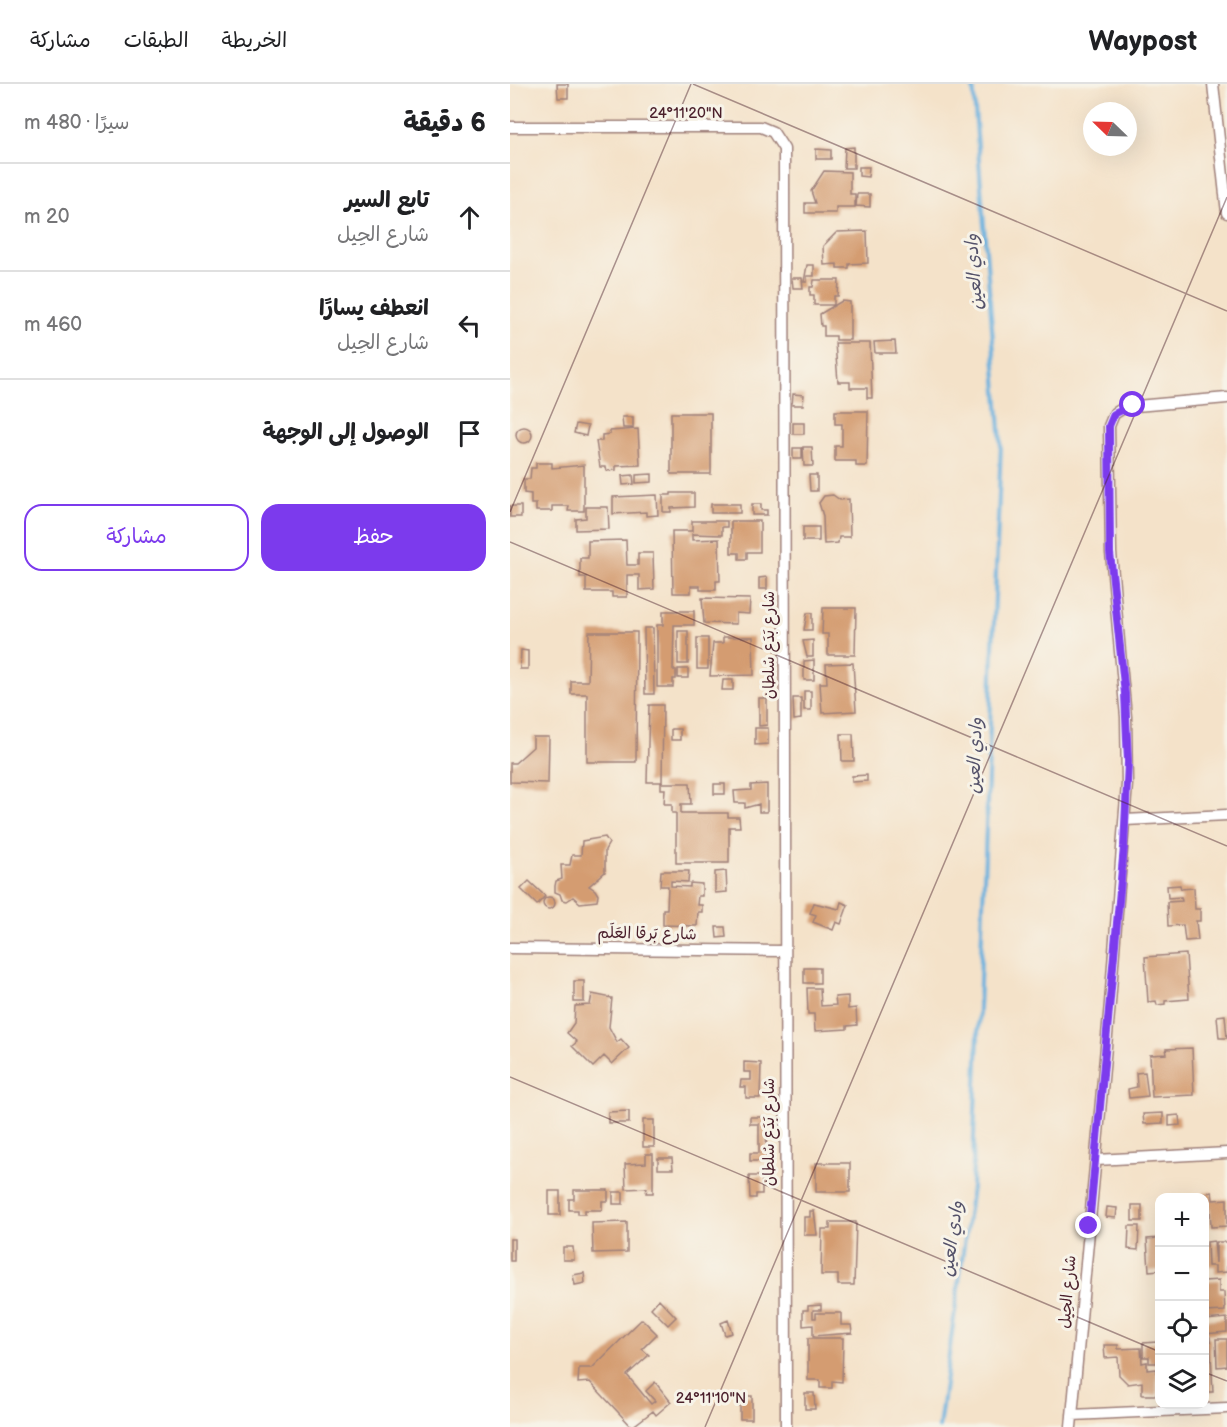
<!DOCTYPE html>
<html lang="ar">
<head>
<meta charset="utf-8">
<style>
	body { margin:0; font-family:"Balsamiq Sans","Playpen Sans Arabic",sans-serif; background:#f6f6f6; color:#202124; direction:rtl }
	.controls { position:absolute; right:18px; bottom:18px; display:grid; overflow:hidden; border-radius:12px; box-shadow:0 6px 24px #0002 }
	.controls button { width:54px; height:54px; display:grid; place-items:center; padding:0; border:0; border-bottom:2px solid #e0e0e0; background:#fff; color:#202124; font:30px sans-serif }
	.compass { position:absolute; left:573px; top:18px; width:54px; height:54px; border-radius:50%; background:#fff; box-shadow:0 6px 24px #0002; rotate:293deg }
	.stop { position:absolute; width:18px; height:18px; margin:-14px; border:4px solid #7c3aed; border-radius:50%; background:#fff }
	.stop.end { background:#7c3aed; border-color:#fff; box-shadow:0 2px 6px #0008 }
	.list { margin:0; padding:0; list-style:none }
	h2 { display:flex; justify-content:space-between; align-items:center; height:78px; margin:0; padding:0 24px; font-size:26px }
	h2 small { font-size:20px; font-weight:400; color:#757577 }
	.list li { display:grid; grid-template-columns:39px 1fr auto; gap:18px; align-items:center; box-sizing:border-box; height:108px; padding:0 24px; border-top:2px solid #e0e0e0 }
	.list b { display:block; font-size:22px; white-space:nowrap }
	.list p { margin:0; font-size:20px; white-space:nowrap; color:#757577 }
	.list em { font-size:20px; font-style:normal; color:#757577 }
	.actions { display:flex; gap:12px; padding:18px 24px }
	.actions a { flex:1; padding:14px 0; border:2px solid #7c3aed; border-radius:18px; text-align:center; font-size:21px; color:#7c3aed }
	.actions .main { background:#7c3aed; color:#fff }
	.icon { flex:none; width:33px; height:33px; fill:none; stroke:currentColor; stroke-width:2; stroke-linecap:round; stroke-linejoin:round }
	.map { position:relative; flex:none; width:717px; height:1343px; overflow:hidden; direction:ltr }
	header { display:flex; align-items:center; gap:36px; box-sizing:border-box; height:84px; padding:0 30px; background:#fff; border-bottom:2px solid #e0e0e0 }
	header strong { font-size:28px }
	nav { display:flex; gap:33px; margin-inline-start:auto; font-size:21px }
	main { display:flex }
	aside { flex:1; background:#fff }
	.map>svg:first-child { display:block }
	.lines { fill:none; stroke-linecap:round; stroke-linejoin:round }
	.stream { stroke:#67b0de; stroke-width:4 }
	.building { fill:#d49c71 }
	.street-casing { stroke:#9f807a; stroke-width:13 }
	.street { stroke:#fff; stroke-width:10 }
	.route { stroke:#7c3aed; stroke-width:8 }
	.ticks { fill:none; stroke:#4a1f2b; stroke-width:1.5; stroke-opacity:0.45 }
	.labels { text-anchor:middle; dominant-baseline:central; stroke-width:6; stroke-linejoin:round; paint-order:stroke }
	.street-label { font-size:16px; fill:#4a1f2b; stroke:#f7f3e8 }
	.water-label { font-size:18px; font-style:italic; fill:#54526a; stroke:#f7f3e8 }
	.ticks-label { font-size:15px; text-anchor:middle; fill:#4a1f2b; stroke:#f7f3e8; stroke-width:6; stroke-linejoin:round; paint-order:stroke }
</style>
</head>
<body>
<header>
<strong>Waypost</strong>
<nav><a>الخريطة</a><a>الطبقات</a><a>مشاركة</a></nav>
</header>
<main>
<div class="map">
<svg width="717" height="1343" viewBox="0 0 717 1343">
	<rect width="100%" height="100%" fill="#f7f3e8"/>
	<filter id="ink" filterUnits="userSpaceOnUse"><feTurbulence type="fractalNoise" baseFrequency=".0167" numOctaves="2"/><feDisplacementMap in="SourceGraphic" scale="12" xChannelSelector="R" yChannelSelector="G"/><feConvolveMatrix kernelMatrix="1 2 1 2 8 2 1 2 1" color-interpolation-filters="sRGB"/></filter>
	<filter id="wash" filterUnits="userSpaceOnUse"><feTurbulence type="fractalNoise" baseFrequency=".008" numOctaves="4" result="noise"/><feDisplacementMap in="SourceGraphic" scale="24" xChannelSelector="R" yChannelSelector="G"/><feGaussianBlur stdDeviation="1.35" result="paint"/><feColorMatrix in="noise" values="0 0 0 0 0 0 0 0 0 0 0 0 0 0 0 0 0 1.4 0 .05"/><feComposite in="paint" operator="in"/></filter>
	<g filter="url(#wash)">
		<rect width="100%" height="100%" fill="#f4e2c9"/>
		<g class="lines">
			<path class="stream" d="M429,1343L462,1103L491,359L463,0"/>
		</g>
		<g id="blocks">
			<path class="building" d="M47,0H58V14H48Z
				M344,63V84H334L335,64Z
				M306,65L321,66V75H306Z
				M349,83H359L358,93L349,92Z
				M314,87L340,88V110H345V123H326V129H295V119H305L301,107Z
				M347,110H360V123L346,122Z
				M357,147L358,179L339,180V184H327V180L314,181L313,162L327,148Z
				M297,181H304V192H297V198H294Z
				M282,194H292L293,204H283Z
				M304,196H329L328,212H324V221H304V211H300V203H303Z
				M332,217L340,218V256H326V252H314V242H311L310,230Z
				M385,257L386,269H365L364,258Z
				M325,259H360L362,314H357V304H340V298H328Z
				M283,310L294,311L293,321H282Z
				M325,327H358L357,382H346V377H325V362H332V340H325Z
				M161,329H201V390H161Z
				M112,333H123V344H113Z
				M283,339H294V350H283Z
				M66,340L78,342L76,352L64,349Z
				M6 351a8 8 0 1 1 16 0a8 8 0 1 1-16 0Z
				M128,345L130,381L106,382V386L97,387L96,383H90L86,357H92V351L100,350V347Z
				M293,363H302L303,382H294Z
				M283,364H292V375H283Z
				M26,379H42V384L74,381V427H58L59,422H42V427H26V420H21V410L14,409V395H20L21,384H26Z
				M142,390V398L126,399V391Z
				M123,391L124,400L113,401L112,392Z
				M299,391H307V407H300Z
				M161,409H184V423L161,424V428H153V411H161Z
				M147,411L148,431L136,432V428L103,430V413Z
				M323,411L330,416L339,415L340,453H329L328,459L314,460L313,432L309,419L314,412Z
				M201,420H230V429H201Z
				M242,420H251V426H257V431H242Z
				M0,422H11V433H0Z
				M76,423H98L99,445L66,446V435L76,434Z
				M182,437H217V443H212V451L182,450V456L209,455L210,497H206V506H190V502H181V509H163L162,447H182Z
				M221,437H250V468H237V475H229V469H221Z
				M293,443H309V457H293Z
				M116,456L117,481H128V469H143L144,505L129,506V491H117V513H102V508H76V493H70V474H78V457Z
				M257,493V505H249V494Z
				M192,514L240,515L239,530L226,529V540L194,539Z
				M313,524H346L345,571H318V550H312Z
				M153,527H184V541H164L163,586H166V595H163V603H147V541H153Z
				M297,529H302V546H294Z
				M134,544H143L144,610H135Z
				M168,547H178V580H168Z
				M79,548H127L126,678H77V610H61V597H78Z
				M213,553H243L244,591L200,592L203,559H213Z
				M187,554H198V585H187Z
				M303,556V573H297L293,557Z
				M11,566L18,567V585H10Z
				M304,576V596H294V577Z
				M343,579L346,627L312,629L310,599H317L316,580Z
				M168,585H178V594H168Z
				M213,596H223V606H212Z
				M294,607H301V626H294Z
				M249,614H257V641L249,642Z
				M283,614H291V635L284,636Z
				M139,621H153L152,698H137Z
				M245,644H258V660L245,661Z
				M161,645H170V656H161Z
				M331,650H343L344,677H332Z
				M23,653H39L38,699L0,698V679H5L23,663Z
				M357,691V697L342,698V692Z
				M151,699H180L181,720H171V729H218V733H229L230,743H219V779H166V729H162V720H154L155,705H151Z
				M204,700H215V710H204Z
				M257,700V728H249V720L235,724V719H225L224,707L241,706V701Z
				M95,753L99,759L95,766V788L79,802L85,806L88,811L87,817L70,819L63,813L57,817L52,816L50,810L45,808V802L46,797L52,795L51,781H60L62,771H71L72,757Z
				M151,787H179L178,798L161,797V802L180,803V799L192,800V812H188L187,821H192V828H188L187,842L153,841V825H157L158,802H150Z
				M216,787L217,808L205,809V788Z
				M19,797L35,812L27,821L11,805Z
				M670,801L671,805L684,804L685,825H690V837H686L688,856L675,857L673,841L658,842L657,818L672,817L671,813L658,814L657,802Z
				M33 819a6 6 0 1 1 12 0a6 6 0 1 1-12 0Z
				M331,818L338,821L331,840L326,838L323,846L303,838L306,831L300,829L304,819L329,825Z
				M206,843H215L216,853L207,854Z
				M676,870L679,915L655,917V920L647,921L646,917L638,918L635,873Z
				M294,884H310V899H294Z
				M64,897H74V918H64Z
				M297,904H310L311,922L326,921L325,913L338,912V925L346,924L347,941L337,942V945L305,947L304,930H298Z
				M82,910L102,914L99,943L107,958L111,955L119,964L102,980L94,972L83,983L62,962L67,958L57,949L64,939L65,922L80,921Z
				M715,931L717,954H709L707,932Z
				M682,964L684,1011L642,1013L640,971L657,970L656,965Z
				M234,978L251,979L250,1014H236V1003H230L231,996H241V988H234Z
				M635,988L638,1012L619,1014L618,1005L627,1003L626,989Z
				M119,1027V1039H98V1028Z
				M653,1029V1039L634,1040L633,1030Z
				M669,1031L670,1041L659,1042V1032Z
				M240,1033H257L256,1077H240V1069H249V1040H240Z
				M133,1036H144V1063H133Z
				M136,1070H143V1109H136L137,1104L116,1105L115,1080L136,1079Z
				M148,1074H162L163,1085H148Z
				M306,1079H340V1108H306Z
				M239,1092H252V1110H246V1114H240Z
				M64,1106H98V1117H92V1126H75V1130H68V1126H59V1115H64Z
				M39,1107H50V1131H39Z
				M103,1108H113V1120H103Z
				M702,1108L703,1116L717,1115V1142L701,1143L700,1124H695L694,1109Z
				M622,1121H632V1137H622Z
				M597,1123L607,1124L606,1134L596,1133Z
				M300,1127H304L307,1151H294V1133H300Z
				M117,1138V1168L83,1169L82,1139Z
				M320,1138H346L344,1201H328V1191H311L312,1145H320Z
				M619,1142H629L628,1166L618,1165Z
				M650,1154V1186L639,1187L637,1155Z
				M0,1155H4V1177H0Z
				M704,1157L706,1179V1158H717V1188L705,1189V1182H698L697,1158Z
				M53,1163H63L64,1176H53Z
				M74,1189L75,1199L65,1201L63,1191Z
				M709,1196V1208H714L715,1227L694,1228V1197Z
				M149,1215L166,1233L158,1241L141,1224Z
				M311,1221V1226H303V1234H306V1229H331V1241H341L342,1249L303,1252V1241L293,1242V1226H298V1222Z
				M717,1234V1248L694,1250V1236Z
				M132,1235L147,1250L132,1265L139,1271L117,1291L141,1320L145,1317L136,1307L145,1298L161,1318L146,1331L143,1327L122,1343L80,1298L68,1299L69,1284H82Z
				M218,1236L222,1249L215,1251L211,1239Z
				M694,1253H700L703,1308H694Z
				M298,1254H333L332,1298L322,1297V1304H310V1296H298Z
				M706,1255H717V1282L707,1283Z
				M647,1258V1279H639V1273H633V1259Z
				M594,1261H608V1265L631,1264L632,1279L637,1278V1286L647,1285V1311H632V1298L618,1300L609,1291L608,1273L595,1274Z
				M295,1309H304L305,1325H295Z
				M230,1312H242V1335H230Z"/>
		</g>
	</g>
	<g filter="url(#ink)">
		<use href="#blocks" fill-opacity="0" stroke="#9f807a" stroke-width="1.5"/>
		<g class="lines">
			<g class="street-casing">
				<path id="street" d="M703,0L717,129
					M0,43H251L263,48L274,65L276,1343
					M615,736L717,731
					M0,864L274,867
					M586,1076L717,1069
					M562,1331L717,1324
					M561,1343L600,919L617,700L616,633L601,469L599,342L604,330L615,323L717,314"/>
			</g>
			<use href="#street" class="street"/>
		</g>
	</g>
	<g class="lines" filter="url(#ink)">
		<path class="route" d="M579,1142L614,763L618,678L615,610L600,469L599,342L604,330L623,321"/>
	</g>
	<path class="ticks" d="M183,0L717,227M0,428L181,0M0,458L717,762M0,993L650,1268M694,1288L717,1297M195,1343L717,113"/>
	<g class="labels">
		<g class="street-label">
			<text transform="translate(259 561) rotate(-90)">شارع بَدَع سُلطان</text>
			<text transform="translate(137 850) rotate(1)">شارع بَرقا العَلَم</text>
			<text transform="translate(259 1048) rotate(-90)">شارع بَدَع سُلطان</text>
			<text transform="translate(558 1208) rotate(-85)">شارع الحِيل</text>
		</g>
		<g class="water-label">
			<text transform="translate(464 188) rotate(-94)">وادي العين</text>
			<text transform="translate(465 672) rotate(-88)">وادي العين</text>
			<text transform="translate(442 1155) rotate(-82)">وادي العين</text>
		</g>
	</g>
	<g class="ticks-label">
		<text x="176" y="34">24°11'20"N</text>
		<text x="201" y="1319">24°11'10"N</text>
	</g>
</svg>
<div class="controls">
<button>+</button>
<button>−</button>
<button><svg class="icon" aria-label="locate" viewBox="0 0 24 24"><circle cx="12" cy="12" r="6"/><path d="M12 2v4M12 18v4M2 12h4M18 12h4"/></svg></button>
<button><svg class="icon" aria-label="layers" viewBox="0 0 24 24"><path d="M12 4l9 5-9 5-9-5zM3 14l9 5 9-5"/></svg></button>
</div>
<svg class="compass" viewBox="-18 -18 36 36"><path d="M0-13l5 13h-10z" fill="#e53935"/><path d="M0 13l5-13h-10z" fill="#757577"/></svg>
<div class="stop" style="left:623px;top:321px"></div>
<div class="stop end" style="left:579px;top:1142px"></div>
</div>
<aside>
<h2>6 دقيقة<small>سيرًا · 480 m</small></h2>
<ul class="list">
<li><svg class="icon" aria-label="ahead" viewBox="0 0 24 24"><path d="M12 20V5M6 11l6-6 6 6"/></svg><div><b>تابع السير</b><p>شارع الحِيل</p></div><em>20 m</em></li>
<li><svg class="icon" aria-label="left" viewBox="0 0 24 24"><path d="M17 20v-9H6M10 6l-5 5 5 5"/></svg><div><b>انعطف يسارًا</b><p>شارع الحِيل</p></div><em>460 m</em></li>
<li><svg class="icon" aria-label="arrive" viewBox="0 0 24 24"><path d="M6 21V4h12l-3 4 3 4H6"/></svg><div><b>الوصول إلى الوجهة</b></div></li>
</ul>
<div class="actions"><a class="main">حفظ</a><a>مشاركة</a></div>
</aside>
</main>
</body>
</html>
